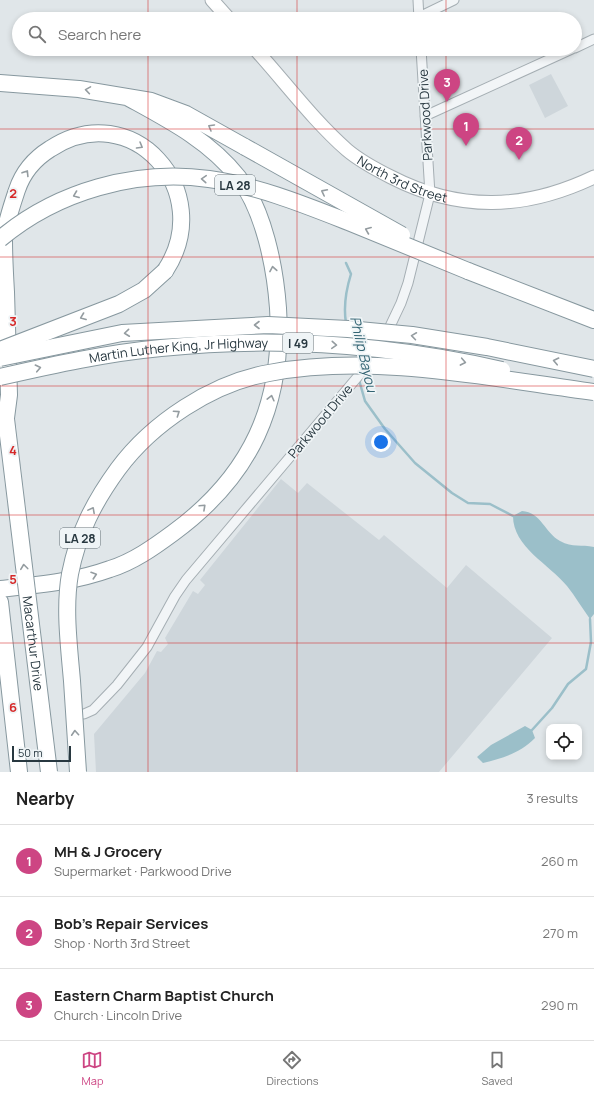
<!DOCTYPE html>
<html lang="en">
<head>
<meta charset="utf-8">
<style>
	body { margin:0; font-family:Manrope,sans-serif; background:#f6f6f6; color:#222 }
	.controls { position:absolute; right:12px; bottom:12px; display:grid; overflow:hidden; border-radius:8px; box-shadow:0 2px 6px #0003 }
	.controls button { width:36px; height:36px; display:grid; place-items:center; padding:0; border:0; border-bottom:1px solid #e0e0e0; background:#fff; color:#222; font:20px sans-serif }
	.scale { position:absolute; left:12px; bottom:10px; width:59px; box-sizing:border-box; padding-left:4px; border:2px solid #283840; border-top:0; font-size:11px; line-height:14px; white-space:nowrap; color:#283840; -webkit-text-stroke:3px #eff4f6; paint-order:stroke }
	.you { position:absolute; left:381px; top:442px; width:14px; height:14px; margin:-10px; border:3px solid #fff; border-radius:50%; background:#1a73e8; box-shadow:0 0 0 6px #1a73e833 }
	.badge { display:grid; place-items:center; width:26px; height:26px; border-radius:50%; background:#cd4583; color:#fff; font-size:13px; font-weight:700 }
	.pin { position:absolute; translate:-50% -33px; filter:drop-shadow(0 1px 2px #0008) }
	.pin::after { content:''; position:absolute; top:21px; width:14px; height:12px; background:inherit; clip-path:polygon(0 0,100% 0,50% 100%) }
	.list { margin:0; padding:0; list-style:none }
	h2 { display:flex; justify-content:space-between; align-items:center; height:52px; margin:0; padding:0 16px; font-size:17px }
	h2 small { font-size:13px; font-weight:400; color:#767676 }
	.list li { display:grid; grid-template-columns:26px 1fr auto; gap:12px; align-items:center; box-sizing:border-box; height:72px; padding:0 16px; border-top:1px solid #e0e0e0 }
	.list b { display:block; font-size:15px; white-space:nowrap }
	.list p { margin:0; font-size:13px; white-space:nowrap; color:#767676 }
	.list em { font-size:13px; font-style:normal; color:#767676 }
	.icon { flex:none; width:22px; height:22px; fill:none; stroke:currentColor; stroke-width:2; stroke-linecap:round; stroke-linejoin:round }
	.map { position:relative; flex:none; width:594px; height:772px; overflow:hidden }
	.search { position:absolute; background:#fff; box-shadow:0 2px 6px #0003; left:12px; right:12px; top:12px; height:44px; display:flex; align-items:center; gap:10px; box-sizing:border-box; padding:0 14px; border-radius:22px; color:#767676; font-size:15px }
	.sheet { height:268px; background:#fff }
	nav { display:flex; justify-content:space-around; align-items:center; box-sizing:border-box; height:56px; border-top:1px solid #e0e0e0; background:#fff; font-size:11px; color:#767676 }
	nav a { display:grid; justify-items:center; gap:2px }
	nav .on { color:#cd4583 }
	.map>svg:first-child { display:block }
	.built { fill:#ced6db }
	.water { fill:#9bbfc9 }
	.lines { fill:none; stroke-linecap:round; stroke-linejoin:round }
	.stream { stroke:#9bbfc9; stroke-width:2.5 }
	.minor-casing { stroke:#a5aeb3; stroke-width:11 }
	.secondary-casing { stroke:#a5aeb3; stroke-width:15 }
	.motorway-casing { stroke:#87989f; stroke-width:18 }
	.minor { stroke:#f2f5f7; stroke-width:9 }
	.secondary { stroke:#fff; stroke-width:13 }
	.motorway { stroke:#fff; stroke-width:16 }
	.motorway-bridge-casing { stroke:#87989f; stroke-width:18; stroke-linecap:butt }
	.motorway-bridge { stroke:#fff; stroke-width:16 }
	.oneway { stroke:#949ca0 }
	.grid { fill:none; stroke:#d62828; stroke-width:1; stroke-opacity:0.55 }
	.labels { text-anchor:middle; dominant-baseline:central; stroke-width:3.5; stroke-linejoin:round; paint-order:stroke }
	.shield { fill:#eff4f6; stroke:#647077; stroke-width:1 }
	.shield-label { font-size:12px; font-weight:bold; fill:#283840 }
	.street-label { font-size:13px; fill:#283840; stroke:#eff4f6 }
	.water-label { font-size:14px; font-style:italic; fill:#336473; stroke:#eff4f6 }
	.grid-label { font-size:13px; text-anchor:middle; font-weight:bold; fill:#d62828; stroke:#eff4f6; stroke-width:3.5; stroke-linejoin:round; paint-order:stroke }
</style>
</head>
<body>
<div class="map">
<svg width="594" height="772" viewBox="0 0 594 772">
	<rect width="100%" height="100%" fill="#e0e6e9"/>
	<path class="built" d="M551,74L568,106L545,118L529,85Z
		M281,479L298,493L307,483L379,540L384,535L447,588L466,565L552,638L439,772H96L94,734L145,673L157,651L161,652L168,644L165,638L193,591L198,594L205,585L200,580Z"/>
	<path class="water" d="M522,511C541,512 545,533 560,541C573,548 581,544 594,547V614L590,619C582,608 575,596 567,586C549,564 513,547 513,516Z
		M525,726L532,730L535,738C520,753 503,758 483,763L477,757L491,745Z"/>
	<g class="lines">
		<path class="stream" d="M346,323C343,305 346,290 351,274L346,263
			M359,380L365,401L385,429L415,463L452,493L468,503L490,504L513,516
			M532,730L552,708L568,684L586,669L591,642L590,619"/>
		<g class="minor-casing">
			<path id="minor" d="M418,0L419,19
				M419,17L454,0
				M575,48L594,39
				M425,116L572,49
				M84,714L93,710L117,685L147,647L175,596L186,580L360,374L384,339L401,303L408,283L430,194L421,49"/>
		</g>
		<g class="secondary-casing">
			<g id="secondary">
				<path d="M212,0L229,19"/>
				<path id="s1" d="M255,49C285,82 313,120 347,150C360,161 375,169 391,177C459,212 525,210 594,177"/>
			</g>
		</g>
		<g class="motorway-casing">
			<path id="motorway" d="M0,83L79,89L151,101L186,114L245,147
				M468,271L594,320
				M6,418L9,395C8,361 7,326 6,292C5,275 4,257 4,240C5,225 12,205 17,190C23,172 34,159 50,149C131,95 218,191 165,271
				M0,589C38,585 74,582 110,569C133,562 154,547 173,533C251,476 284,404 278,308C275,267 264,210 238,177C209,140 167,119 127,97
				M0,602L19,772"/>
		</g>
		<use href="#minor" class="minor"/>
		<use href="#secondary" class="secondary"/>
		<use href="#motorway" class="motorway"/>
		<g class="motorway-bridge-casing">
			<g id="motorway-bridge">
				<path d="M245,147L402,235"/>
				<path d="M0,239C57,191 136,169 209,179C259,186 305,205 351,223C390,239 429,255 468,271"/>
				<path d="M0,350L119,304L144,290L165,271"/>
				<path d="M0,358L122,333L268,325L348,329L412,335L487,347L594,369"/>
				<path id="s2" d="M0,377C53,365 107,353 161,348C274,336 391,345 502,370"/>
				<path id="s3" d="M6,419L49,772"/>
				<path d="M78,772C76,742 74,711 72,681C69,646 64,608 70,574C78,533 94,502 118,469C152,423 212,383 269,373C374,353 489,378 594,392"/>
			</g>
		</g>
		<use href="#motorway-bridge" class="motorway-bridge"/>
	</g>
	<defs><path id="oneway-chevron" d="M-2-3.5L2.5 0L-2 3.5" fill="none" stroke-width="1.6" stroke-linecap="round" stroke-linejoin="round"/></defs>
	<g class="oneway">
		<use href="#oneway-chevron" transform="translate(88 90) rotate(-171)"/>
		<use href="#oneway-chevron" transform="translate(211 127) rotate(-150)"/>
		<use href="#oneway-chevron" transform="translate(140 146) rotate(30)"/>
		<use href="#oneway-chevron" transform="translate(26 173) rotate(-58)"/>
		<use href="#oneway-chevron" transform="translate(204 179) rotate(-176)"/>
		<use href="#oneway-chevron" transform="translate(324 192) rotate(-153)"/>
		<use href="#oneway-chevron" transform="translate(76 195) rotate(159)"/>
		<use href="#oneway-chevron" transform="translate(368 230) rotate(-158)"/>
		<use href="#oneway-chevron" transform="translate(273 269) rotate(-100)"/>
		<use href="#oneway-chevron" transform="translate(83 317) rotate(159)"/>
		<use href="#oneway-chevron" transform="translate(257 325) rotate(180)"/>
		<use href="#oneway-chevron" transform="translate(127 333) rotate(174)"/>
		<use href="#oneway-chevron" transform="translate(414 336) rotate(-172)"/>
		<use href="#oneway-chevron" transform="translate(334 345) rotate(4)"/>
		<use href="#oneway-chevron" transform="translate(556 361) rotate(-168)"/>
		<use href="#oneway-chevron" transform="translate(463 362) rotate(11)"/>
		<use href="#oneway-chevron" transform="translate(38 368) rotate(-12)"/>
		<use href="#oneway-chevron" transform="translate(271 398) rotate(-76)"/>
		<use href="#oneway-chevron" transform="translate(177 413) rotate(-34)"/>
		<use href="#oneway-chevron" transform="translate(203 507) rotate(-43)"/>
		<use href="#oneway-chevron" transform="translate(92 510) rotate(-62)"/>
		<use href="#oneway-chevron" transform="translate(24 567) rotate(-97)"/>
		<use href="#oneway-chevron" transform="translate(94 575) rotate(-18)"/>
		<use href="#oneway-chevron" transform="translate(75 733) rotate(-94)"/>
	</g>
	<path class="grid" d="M148,0V19M297,0V19M446,0V19M148,49V772M297,49V772M446,49V772M0,129H594M0,257H594M0,386H594M0,515H594M0,643H594"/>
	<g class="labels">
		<g class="shield">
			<rect x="215" y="175" width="40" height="20" rx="3"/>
			<rect x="283" y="333" width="30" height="20" rx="3"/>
			<rect x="60" y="528" width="40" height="20" rx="3"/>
		</g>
		<g class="shield-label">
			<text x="235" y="185">LA 28</text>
			<text x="298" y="343">I 49</text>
			<text x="80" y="538">LA 28</text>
		</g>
		<g class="street-label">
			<text transform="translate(425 115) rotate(-93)">Parkwood Drive</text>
			<text stroke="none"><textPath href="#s1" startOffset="200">North 3rd Street</textPath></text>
			<text stroke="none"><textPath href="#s2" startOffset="181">Martin Luther King, Jr Highway</textPath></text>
			<text transform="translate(320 421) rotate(-50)">Parkwood Drive</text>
			<text stroke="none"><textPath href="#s3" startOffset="226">Macarthur Drive</textPath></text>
		</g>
		<g class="water-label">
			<text transform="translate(364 354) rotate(77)">Philip Bayou</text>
		</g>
	</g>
	<g class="grid-label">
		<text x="13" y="198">2</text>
		<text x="13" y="326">3</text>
		<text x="13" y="455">4</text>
		<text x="13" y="584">5</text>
		<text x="13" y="712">6</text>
	</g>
</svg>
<div class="controls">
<button><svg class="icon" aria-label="locate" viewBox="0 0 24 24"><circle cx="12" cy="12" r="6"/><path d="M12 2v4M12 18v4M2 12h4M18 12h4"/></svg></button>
</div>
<div class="scale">50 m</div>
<div class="you"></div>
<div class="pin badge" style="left:466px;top:146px">1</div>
<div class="pin badge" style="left:519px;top:160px">2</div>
<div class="pin badge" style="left:447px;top:102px">3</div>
<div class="search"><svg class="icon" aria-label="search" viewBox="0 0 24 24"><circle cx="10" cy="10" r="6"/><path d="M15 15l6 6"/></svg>Search here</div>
</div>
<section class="sheet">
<h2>Nearby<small>3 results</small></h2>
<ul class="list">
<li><span class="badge">1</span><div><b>MH &amp; J Grocery</b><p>Supermarket · Parkwood Drive</p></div><em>260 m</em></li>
<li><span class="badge">2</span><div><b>Bob's Repair Services</b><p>Shop · North 3rd Street</p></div><em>270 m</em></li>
<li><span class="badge">3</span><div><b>Eastern Charm Baptist Church</b><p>Church · Lincoln Drive</p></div><em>290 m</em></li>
</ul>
</section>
<nav>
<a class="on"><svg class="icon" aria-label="map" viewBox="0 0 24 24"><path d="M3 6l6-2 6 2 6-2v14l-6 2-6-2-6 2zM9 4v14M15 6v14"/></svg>Map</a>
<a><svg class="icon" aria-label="directions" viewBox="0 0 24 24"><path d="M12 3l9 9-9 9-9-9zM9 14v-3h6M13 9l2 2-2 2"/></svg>Directions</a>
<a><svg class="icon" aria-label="saved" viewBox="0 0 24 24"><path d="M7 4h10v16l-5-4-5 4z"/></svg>Saved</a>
</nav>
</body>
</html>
